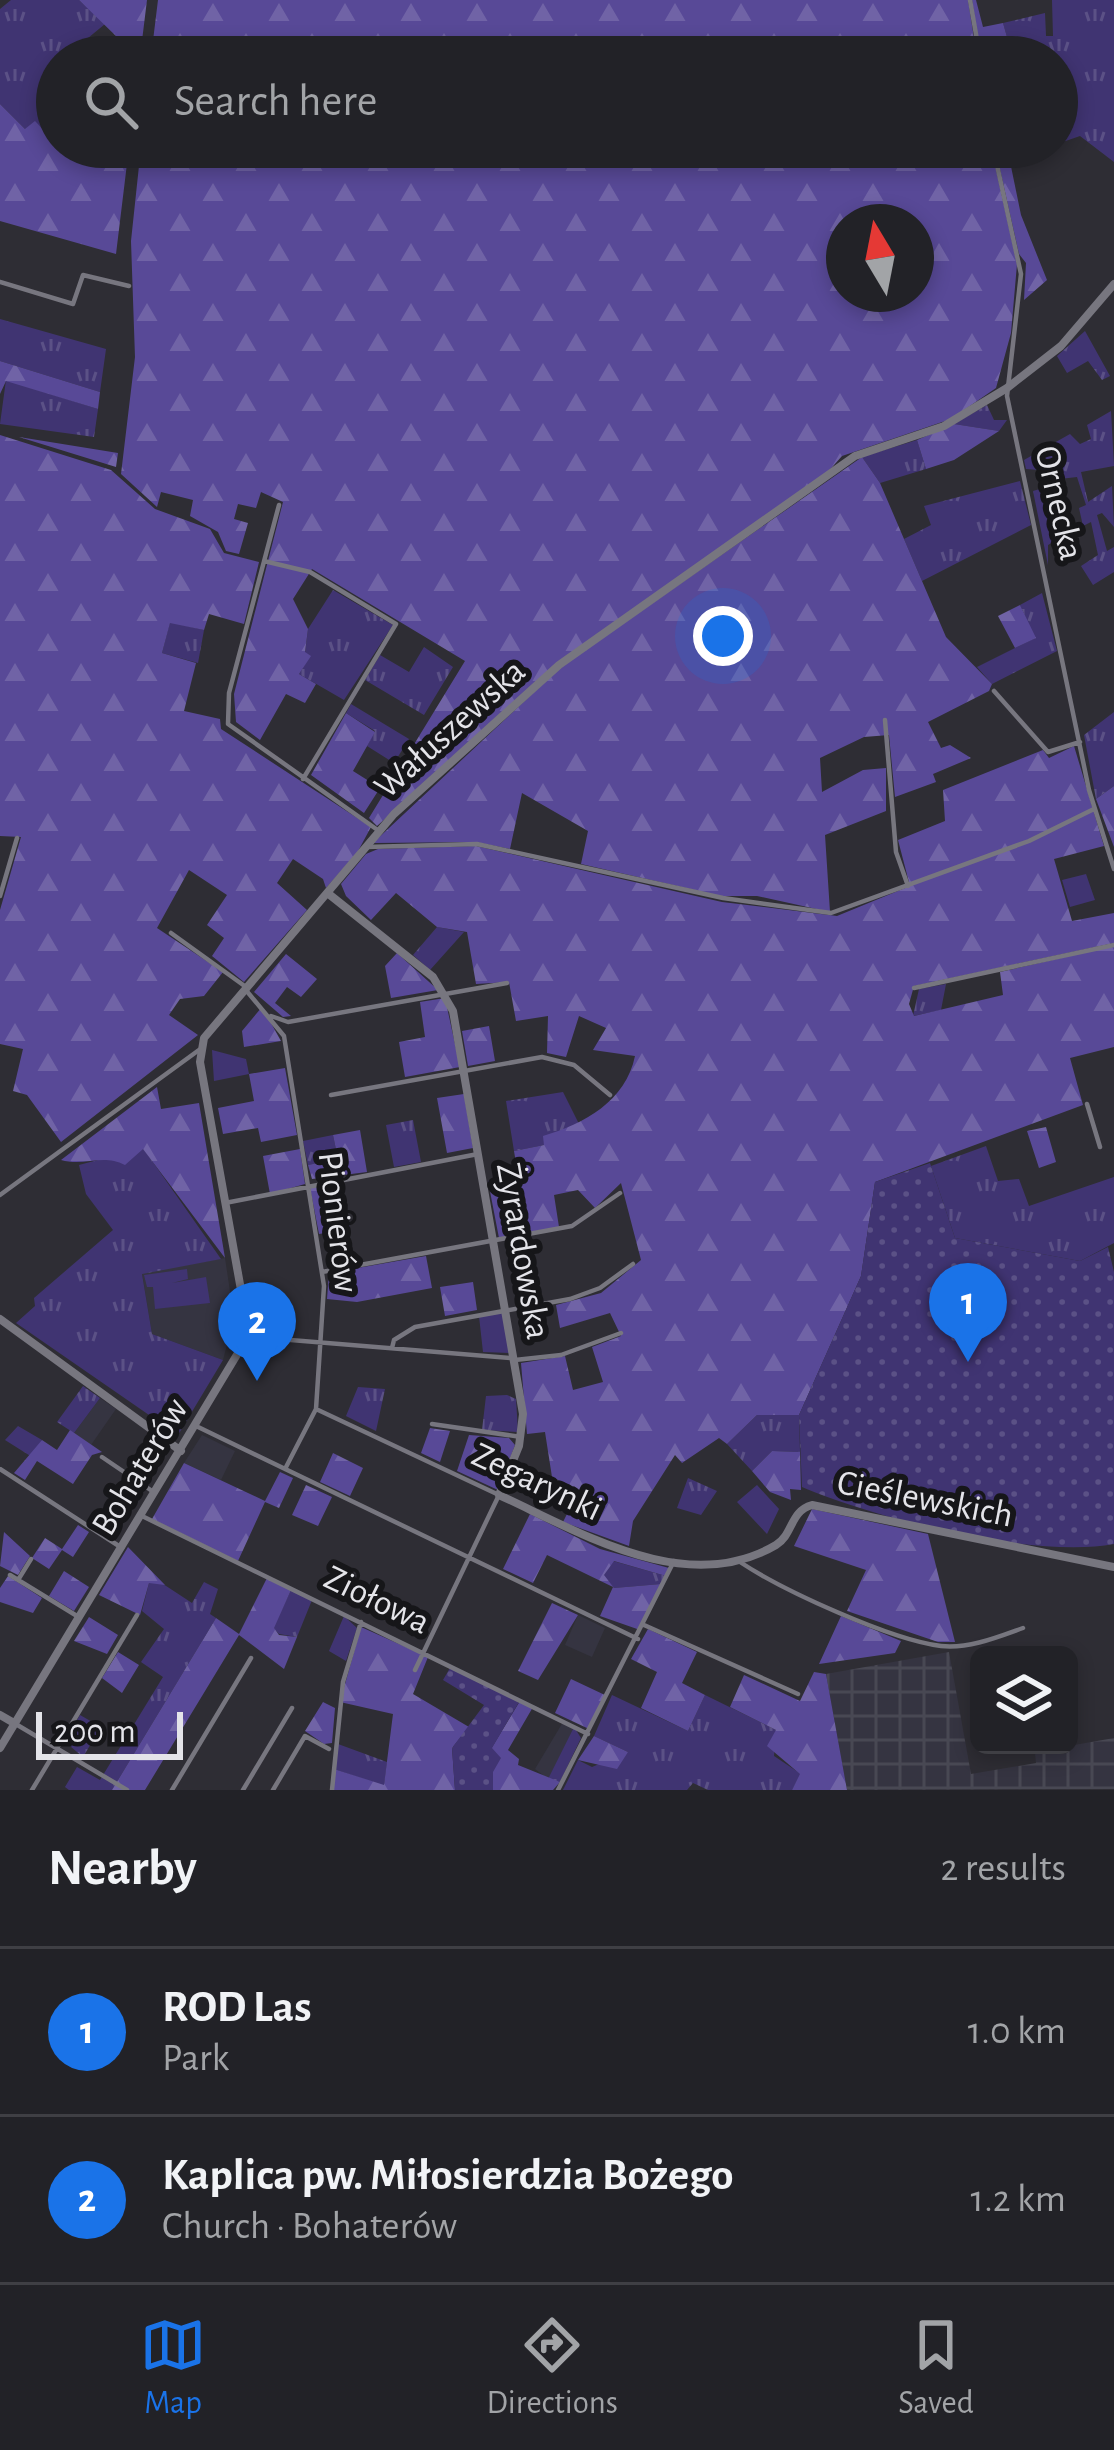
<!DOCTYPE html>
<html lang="en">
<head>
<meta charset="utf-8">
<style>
	body { margin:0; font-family:"Alegreya Sans",sans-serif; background:#2a2a2f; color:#f1f3f6 }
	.controls { position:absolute; right:36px; bottom:36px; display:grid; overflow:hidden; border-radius:18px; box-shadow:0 6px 18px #0003 }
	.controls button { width:108px; height:108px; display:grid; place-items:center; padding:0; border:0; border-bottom:3px solid #3f3f44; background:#222227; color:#f1f3f6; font:60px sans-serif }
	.compass { position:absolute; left:826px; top:204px; width:108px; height:108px; border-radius:50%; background:#222227; box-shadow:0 6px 18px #0003; rotate:350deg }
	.scale { position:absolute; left:36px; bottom:30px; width:147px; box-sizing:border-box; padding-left:12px; border:6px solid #e4e4e9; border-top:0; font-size:33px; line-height:42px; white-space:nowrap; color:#e4e4e9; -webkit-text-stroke:9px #161619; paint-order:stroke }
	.you { position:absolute; left:723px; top:636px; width:42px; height:42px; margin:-30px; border:9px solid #fff; border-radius:50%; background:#1a73e8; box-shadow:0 0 0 18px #1a73e833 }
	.badge { display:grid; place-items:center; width:78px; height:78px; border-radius:50%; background:#1a73e8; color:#fff; font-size:39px; font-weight:700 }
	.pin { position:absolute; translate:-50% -99px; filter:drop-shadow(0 3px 6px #0008) }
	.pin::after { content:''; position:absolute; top:63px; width:42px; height:36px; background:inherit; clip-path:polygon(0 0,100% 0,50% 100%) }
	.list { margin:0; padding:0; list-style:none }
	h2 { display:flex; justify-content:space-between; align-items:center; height:156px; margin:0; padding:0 48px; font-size:51px }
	h2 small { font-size:39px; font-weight:400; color:#a2a4a7 }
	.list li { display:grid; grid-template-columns:78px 1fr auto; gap:36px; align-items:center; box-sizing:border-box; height:168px; padding:0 48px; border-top:3px solid #3f3f44 }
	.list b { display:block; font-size:45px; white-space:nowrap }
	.list p { margin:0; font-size:39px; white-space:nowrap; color:#a2a4a7 }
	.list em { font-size:39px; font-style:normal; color:#a2a4a7 }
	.icon { flex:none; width:66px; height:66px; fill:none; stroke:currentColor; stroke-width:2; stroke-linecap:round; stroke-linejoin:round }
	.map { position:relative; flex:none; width:1114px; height:1790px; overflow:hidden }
	.search { position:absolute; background:#222227; box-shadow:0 6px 18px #0003; left:36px; right:36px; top:36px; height:132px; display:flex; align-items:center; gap:30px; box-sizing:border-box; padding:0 42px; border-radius:66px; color:#a2a4a7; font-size:45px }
	.sheet { height:492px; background:#222227 }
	nav { display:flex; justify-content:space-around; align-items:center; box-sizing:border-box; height:168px; border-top:3px solid #3f3f44; background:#222227; font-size:33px; color:#a2a4a7 }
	nav a { display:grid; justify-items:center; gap:6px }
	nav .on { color:#1a73e8 }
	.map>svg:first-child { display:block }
	.built { fill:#353441 }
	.industrial { fill:url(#industrial-grid) }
	.grass { fill:url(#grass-tufts) }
	.forest { fill:url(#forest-firs); fill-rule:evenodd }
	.park { fill:url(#park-dots) }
	.pitch { fill:#403472 }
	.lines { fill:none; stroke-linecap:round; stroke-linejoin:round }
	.minor { stroke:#77767f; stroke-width:4.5 }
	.tertiary { stroke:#77767f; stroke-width:8 }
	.labels { text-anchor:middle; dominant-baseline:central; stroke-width:12; stroke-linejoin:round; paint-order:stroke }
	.street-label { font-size:36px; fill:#e4e4e9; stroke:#161619 }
</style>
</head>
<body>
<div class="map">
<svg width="1114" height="1790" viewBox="0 0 1114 1790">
	<defs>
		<pattern id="industrial-grid" width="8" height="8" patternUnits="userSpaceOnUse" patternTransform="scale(3)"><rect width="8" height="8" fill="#353441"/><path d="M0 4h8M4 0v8" fill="none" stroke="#484853"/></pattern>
		<pattern id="grass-tufts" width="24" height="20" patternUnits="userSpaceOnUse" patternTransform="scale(3)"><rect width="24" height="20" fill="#403472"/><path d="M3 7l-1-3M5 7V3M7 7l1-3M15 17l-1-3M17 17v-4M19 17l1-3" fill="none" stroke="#5b5186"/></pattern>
		<pattern id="forest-firs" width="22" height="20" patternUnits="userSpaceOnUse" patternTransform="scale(3)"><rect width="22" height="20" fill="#584997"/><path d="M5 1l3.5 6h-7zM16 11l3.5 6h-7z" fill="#7063a6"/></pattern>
		<pattern id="park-dots" width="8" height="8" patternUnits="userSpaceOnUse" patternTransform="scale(3)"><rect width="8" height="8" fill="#403472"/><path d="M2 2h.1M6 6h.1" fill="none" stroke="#5b5186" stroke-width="1.8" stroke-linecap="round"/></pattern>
	</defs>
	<rect width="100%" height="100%" fill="#2e2d34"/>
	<path class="built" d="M225,1258L234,1318L223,1360L152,1334L142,1273Z
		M100,1398L116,1409L91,1445L74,1433Z
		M202,1435L235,1451L221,1480L184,1463Z
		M578,1615L605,1628L592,1657L565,1645Z
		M563,1722L574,1727L548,1779L535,1769Z"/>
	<path class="industrial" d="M949,1652L971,1774L1036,1763L1035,1752L1114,1738V1789L847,1790L826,1674Z"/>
	<path class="grass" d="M11,0H79L105,24L65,57H57V64L42,77L57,94V145L35,122L26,130L0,104V9Z
		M1052,0H1114V162L1080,136L1057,144V57L1039,48L1035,57H1021L1017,38L1007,37L1003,23L1045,13L1046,36H1053Z
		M0,319L106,349L100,392L0,361Z
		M1085,331L1110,376L1102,380L1088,361L1067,373L1057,356Z
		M6,380L98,409L94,437L0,424Z
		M987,405L994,420H1007L999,431L954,424Z
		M1111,411L1114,466L1081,472L1088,502L1112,486L1114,527L1102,513L1097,515L1107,551L1114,547V572L1093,585L1081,566L1098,555L1091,522L1083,526L1079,508L1086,505L1077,477L1051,480L1052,471L1026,469L1024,460L1070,434L1080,444L1091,439L1087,425Z
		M917,440L926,469L880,483L862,457Z
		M1020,481L1031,525L922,581L904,539L931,525L924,506Z
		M1068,481L1053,485L1065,535L1048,545V565L1033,491Z
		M333,590L393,625L344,700L299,674L310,656L305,653L308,629Z
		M1042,593L1057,651L992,684L977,667L1035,638L1020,605Z
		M170,622L204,630L198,663L162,653Z
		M424,647L453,667L424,715L365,680L380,655L409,672Z
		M351,704L409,739L394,763L367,746L375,731L346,713Z
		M1114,712V786L1096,799L1084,735Z
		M437,927L464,932L430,970L413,955Z
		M946,984L941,1010L913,1016L919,989Z
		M212,1050L246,1059L249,1074L214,1081Z
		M563,1092L579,1124L544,1145L514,1151L506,1101Z
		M413,1120L421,1162L394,1167L386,1125Z
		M333,1135L338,1159L308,1165L303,1141Z
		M986,1146L998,1181L1019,1179L1029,1206L1114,1177V1243L1080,1261L955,1238L931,1166Z
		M143,1148L221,1259L142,1274L152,1334L223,1360L178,1435L16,1323L35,1306L34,1298L113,1230L86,1194L79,1165Z
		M502,1312L510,1353L483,1352L479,1316Z
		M83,1386L100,1398L74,1433L57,1422Z
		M358,1387L385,1389L376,1431L346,1416Z
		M507,1395L516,1399L518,1432L482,1430L486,1396Z
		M757,1415H799L800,1452L772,1451L752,1471L727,1444Z
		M18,1426L42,1440L32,1457L5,1440Z
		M688,1478L717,1491L701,1515L677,1508Z
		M757,1485L779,1509L767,1534L737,1502Z
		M613,1561L666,1576L661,1584L614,1588L603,1576Z
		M160,1582L192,1603L204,1582L218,1589L210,1614L216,1618L112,1790H69L65,1787L77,1767L100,1780L163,1677L141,1662L164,1629L142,1611L149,1583Z
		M291,1590L312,1600L297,1637L279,1634L273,1628Z
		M344,1616L357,1628L346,1661L329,1651Z
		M612,1695L688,1731L705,1695L776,1730L774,1756L801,1774L792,1790H708L693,1783L687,1790H563L578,1760L592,1767L628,1752L594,1736Z
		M80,1715L101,1727L83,1757L64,1741Z
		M574,1727L581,1738L560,1782L548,1779Z
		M338,1744L387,1762L384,1786L334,1769Z"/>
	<path class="forest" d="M79,0H147L140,57H102L119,39Z
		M158,0H968L977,57H151Z
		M972,0H976L983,27L1003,23L1007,37L1017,38L1021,57H981Z
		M0,104L25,129L35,121L65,153L76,147H129L116,254L0,221Z
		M141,147H991L1017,264L1011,333L996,388L951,419L842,456L826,474L563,660L377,826L369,818L465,661L312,569L293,599L308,629L305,652L311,656L299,674L316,684L305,703L286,694L260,740L236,722L234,694L283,502L261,492L256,508L238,504L234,519L248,523L239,554L226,551L218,532L190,516L193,500L161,492L157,507L121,474L135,357L131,241ZM844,222H916V294H844Z
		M995,147H1007L1021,215L1047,280L1024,300L1026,263L1019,254Z
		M0,361L100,392L98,409L6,381L0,394Z
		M954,424L999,431L954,460L926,469L917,440Z
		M0,435L111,470L155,509L210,529L224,553L259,562L244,624L209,614L204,630L170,623L162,653L196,663L184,711L220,719L221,729L371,827L357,853L326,888L323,879L293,859L277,883L307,910L244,982L212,956L224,938L207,925L227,895L189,870L157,928L223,972L204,996L180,999L169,1015L198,1035L61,1142L27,1095L13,1091L23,1049L0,1044V910L21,837L0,836Z
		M19,437L118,453L116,467Z
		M862,457L880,483L946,637L992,684L989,691L928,722L941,748L950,745L971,758L933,774L936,782L895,797L889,735L864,737L820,758L822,792L863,770L886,768V811L825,835L830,912L757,896H721L581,864L588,831L522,793L510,849L476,842L373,843L561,667Z
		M1020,605L1036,638L1015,648L998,616Z
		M346,713L375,732L353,771L380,788L364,813L311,775Z
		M1074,746L1104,846L1054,859L1072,921L1114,913V943L914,986L909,1004L914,1016L1003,995L1000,972L1114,946V1047L1070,1058L1083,1105L875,1182L861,1276L799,1415H757L727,1444L719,1438L682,1463L675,1455L633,1521L629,1546L563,1522L579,1490L552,1477L545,1432L527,1434L521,1363L565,1356L573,1390L603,1382L592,1347L621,1336L610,1313L560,1328L556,1305L601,1293L641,1260L621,1183L595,1208L578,1190L554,1195L559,1227L499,1238L488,1181L518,1175L514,1151L544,1145L543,1136C584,1124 626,1101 635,1056L593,1050L606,1028L579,1016L566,1057L547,1053L548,1016L516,1021L509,982L476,984L467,932L437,927L396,893L371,920L346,896L341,884L366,854L378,849L476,846L722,902L837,916L910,886L898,840L945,821L943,790L1043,750L1049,758Z
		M1114,786V847L1096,799Z
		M397,953L438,990L391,998L385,966Z
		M286,954L317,979L301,997L287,987L275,1003L291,1016L283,1017L254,992Z
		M445,998L460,1067L405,1077L399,1042L425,1037L420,1002Z
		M262,1007L281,1041L244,1047L242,1031Z
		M489,1026L495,1061L468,1066L462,1031Z
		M285,1068L297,1135L261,1142L258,1128L223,1134L218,1108L254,1101L249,1074Z
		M157,1087L161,1109L199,1103L225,1258L143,1149L125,1165C102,1153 85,1167 61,1160Z
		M464,1094L473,1148L447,1153L437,1098Z
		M1046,1127L1056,1162L1039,1168L1027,1131Z
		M360,1130L367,1172L312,1179L308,1165L338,1159L333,1135Z
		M300,1149L305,1184L270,1194L263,1156Z
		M341,1183L350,1229L319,1234L310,1188Z
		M426,1256L432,1288L357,1302L327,1299L329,1273Z
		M473,1282L477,1310L445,1316L440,1287Z
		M430,1428L450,1431L440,1462L421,1453Z
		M70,1430L102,1452L92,1455L73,1484L37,1461L25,1480L14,1473L42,1440L57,1450Z
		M469,1435L509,1438L515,1445L498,1490L457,1471Z
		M772,1451L800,1452L801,1490L790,1489L791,1500L770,1492L752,1471Z
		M333,1453L363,1468L350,1496L320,1482Z
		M184,1463L265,1501L280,1472L293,1478L279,1508L265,1502L238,1561L152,1519Z
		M306,1485L332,1497L318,1526L292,1515Z
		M812,1509L928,1534L955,1642H938L847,1611L866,1570L794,1546Z
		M530,1514L600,1549L669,1568L666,1576L614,1561L604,1575L614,1588L661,1584L640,1630L600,1616L613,1587L547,1555L533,1583L503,1569Z
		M78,1525L89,1532L73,1557L62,1550L49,1569L32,1558L45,1538L62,1549Z
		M4,1532L30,1556L18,1575L0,1566Z
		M128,1547L165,1585L149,1583L140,1615L99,1595Z
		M64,1571L89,1587L74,1611L49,1596Z
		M8,1576L42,1598L33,1613L0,1602V1588Z
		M267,1578L291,1590L274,1628L279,1635L297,1637L284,1669L239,1635L145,1790H112L216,1618L239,1634Z
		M552,1603L578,1615L538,1680L518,1671Z
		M841,1616L901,1641L895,1653L819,1664Z
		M89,1617L118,1635L107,1654L74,1641Z
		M361,1627L428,1657L413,1694L469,1727L452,1748L455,1790H334V1769L384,1785L393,1714L340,1702Z
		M648,1629L697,1652L682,1683L705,1695L688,1731L641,1708L657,1672L631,1659Z
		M118,1652L139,1665L122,1693L102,1678Z
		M814,1672L826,1674L847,1790H792L800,1774L767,1746L776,1730L730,1707L744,1675L800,1701Z
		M571,1679L607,1696L589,1729L555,1713Z
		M520,1701L533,1707L508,1750L519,1759L518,1765L560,1782L553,1790H493L491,1749Z
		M323,1702L335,1708L332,1743L324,1744L305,1731Z
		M594,1736L628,1752L617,1769L578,1760Z"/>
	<path class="park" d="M930,1163L955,1238L1080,1261L1108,1247L1114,1272V1544C1034,1559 877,1519 802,1487L799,1415L861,1276L875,1182Z
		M450,1668L519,1702L492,1748L501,1758L493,1772V1790H455L452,1748L484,1705L443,1680Z"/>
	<path class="pitch" d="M1086,874L1095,900L1070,907L1062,880Z
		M187,1269L188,1279L172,1283L206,1277L210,1303L155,1309L153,1287H147L144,1275Z"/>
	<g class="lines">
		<path class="minor" d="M970,0L980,57
			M993,147L1021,274L1007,396L1089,790L1114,869
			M0,282L73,304L83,275L129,286
			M279,505L229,693L228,724L379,831
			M264,561L310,572L396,624L303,779
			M994,691L1048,752L1080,742
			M885,720L896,852L908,886
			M366,847L477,844L723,898L831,913L1029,841L1094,809
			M0,896L17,838
			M171,933L246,987
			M914,988L1114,945
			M245,989L284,1036L324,1286L316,1409L285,1469
			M271,1016L288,1022L507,983
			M331,1095L542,1057L574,1065L610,1095
			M1087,1104L1100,1147
			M0,1195L199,1050
			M225,1203L478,1154
			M322,1272L572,1226L620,1193
			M242,1336L511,1358
			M392,1348L394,1340L415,1327L570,1299L600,1288L633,1264
			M515,1360L561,1355L621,1333
			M316,1409L499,1495L415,1670
			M432,1424L521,1437
			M196,1426L638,1639
			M102,1457L155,1493
			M0,1469L122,1548
			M142,1516L588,1734
			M740,1562C782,1590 891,1640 941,1646C969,1649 998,1637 1023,1628
			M10,1575L77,1616
			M18,1580L31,1559
			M644,1625L798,1694
			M14,1723L127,1790
			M32,1790L137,1615
			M172,1790L251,1658
			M243,1790L292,1708
			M273,1790L305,1736L329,1749
			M332,1790L343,1682L361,1622
			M558,1790L674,1561"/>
		<path class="tertiary" d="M330,895L433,977L453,1011L523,1414L519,1446L499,1495C580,1532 686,1598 776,1545C793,1535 790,1511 812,1505L1114,1567
			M0,1319L181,1451
			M0,1715L14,1723
			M0,1748L238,1353L243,1301L200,1062L204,1038L394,814L559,665L855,456L944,426L1007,388L1061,346L1114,284"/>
	</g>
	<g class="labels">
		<g class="street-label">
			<text transform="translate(1059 503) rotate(77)">Ornecka</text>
			<text transform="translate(450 729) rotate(-42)">Wałuszewska</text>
			<text transform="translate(338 1222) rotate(83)">Pionierów</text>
			<text transform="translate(523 1251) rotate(80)">Żyrardowska</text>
			<text transform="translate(140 1467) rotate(-59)">Bohaterów</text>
			<text transform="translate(537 1482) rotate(25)">Zegarynki</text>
			<text transform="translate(925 1499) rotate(11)">Cieślewskich</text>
			<text transform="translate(377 1600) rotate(26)">Ziołowa</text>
		</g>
	</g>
</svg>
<div class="controls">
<button><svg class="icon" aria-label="layers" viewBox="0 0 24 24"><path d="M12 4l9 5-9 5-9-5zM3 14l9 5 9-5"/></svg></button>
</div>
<svg class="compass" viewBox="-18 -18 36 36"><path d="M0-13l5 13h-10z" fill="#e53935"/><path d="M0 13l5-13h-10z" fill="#a2a4a7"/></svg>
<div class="scale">200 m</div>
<div class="you"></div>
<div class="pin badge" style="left:968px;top:1362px">1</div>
<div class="pin badge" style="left:257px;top:1381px">2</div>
<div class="search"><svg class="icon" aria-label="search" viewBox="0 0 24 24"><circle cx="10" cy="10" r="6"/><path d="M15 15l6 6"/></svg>Search here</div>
</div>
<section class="sheet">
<h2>Nearby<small>2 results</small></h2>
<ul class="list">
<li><span class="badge">1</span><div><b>ROD Las</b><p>Park</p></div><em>1.0 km</em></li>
<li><span class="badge">2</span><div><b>Kaplica pw. Miłosierdzia Bożego</b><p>Church · Bohaterów</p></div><em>1.2 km</em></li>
</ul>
</section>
<nav>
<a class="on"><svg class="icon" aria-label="map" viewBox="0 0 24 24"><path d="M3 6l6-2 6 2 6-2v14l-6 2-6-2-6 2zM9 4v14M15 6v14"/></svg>Map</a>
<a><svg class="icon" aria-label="directions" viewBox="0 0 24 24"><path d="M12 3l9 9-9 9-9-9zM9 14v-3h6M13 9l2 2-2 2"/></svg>Directions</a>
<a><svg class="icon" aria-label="saved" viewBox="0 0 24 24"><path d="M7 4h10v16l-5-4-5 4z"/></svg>Saved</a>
</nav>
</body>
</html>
